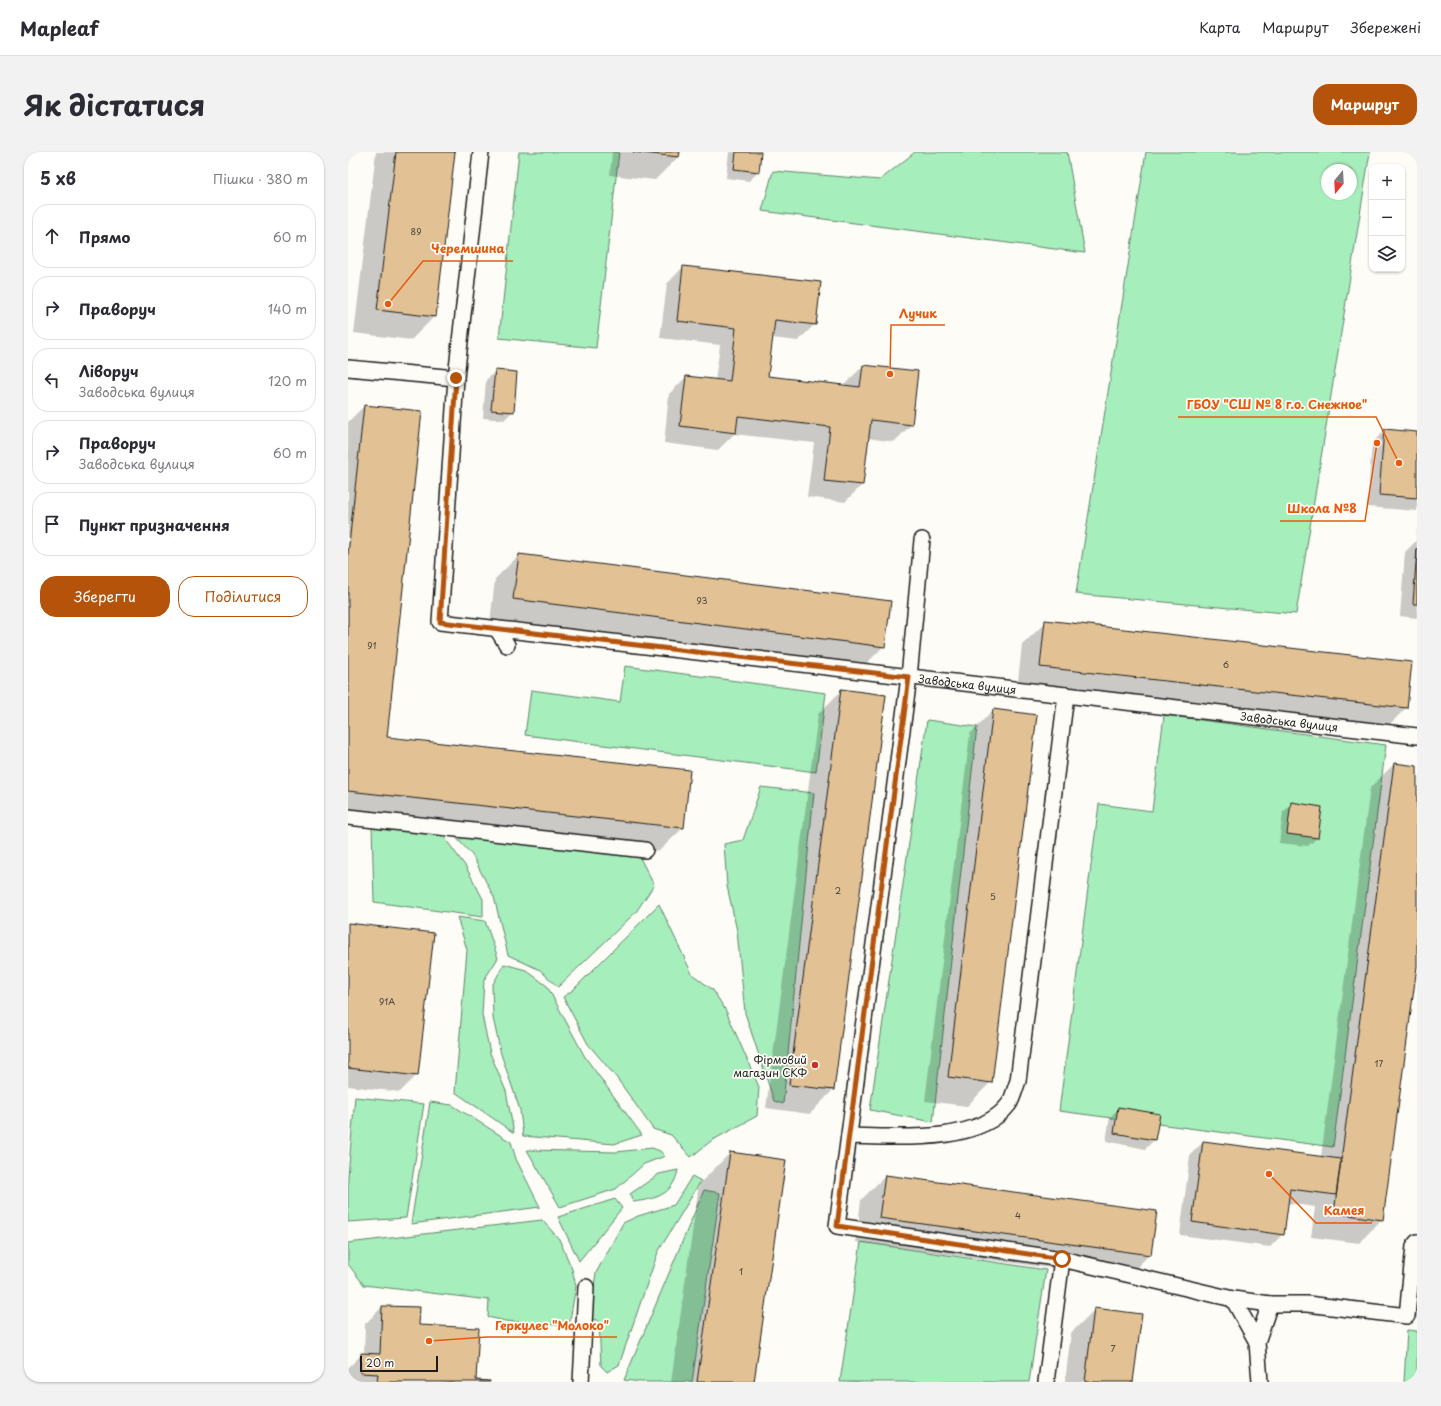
<!DOCTYPE html>
<html lang="uk">
<head>
<meta charset="utf-8">
<style>
	body { margin:0; font-family:"Playpen Sans",sans-serif; background:#f2f2f3; color:#2b2b33 }
	.controls { position:absolute; right:12px; top:12px; display:grid; overflow:hidden; border-radius:8px; box-shadow:0 1px 3px #0004 }
	.controls button { width:36px; height:36px; display:grid; place-items:center; padding:0; border:0; border-bottom:1px solid #e1e1e2; background:#fff; color:#2b2b33; font:20px sans-serif }
	.compass { position:absolute; left:973px; top:12px; width:36px; height:36px; border-radius:50%; background:#fff; box-shadow:0 1px 3px #0004; rotate:198deg }
	.scale { position:absolute; left:12px; bottom:10px; width:78px; box-sizing:border-box; padding-left:4px; border:2px solid #1c1c1c; border-top:0; font-size:11px; line-height:14px; white-space:nowrap; color:#1c1c1c; -webkit-text-stroke:3px #fdfcf7; paint-order:stroke }
	.stop { position:absolute; width:12px; height:12px; margin:-9px; border:3px solid #b45309; border-radius:50%; background:#fff }
	.stop.end { background:#b45309; border-color:#fff; box-shadow:0 1px 4px #0008 }
	.list { margin:0; padding:0; list-style:none }
	h2 { display:flex; justify-content:space-between; align-items:center; height:52px; margin:0; padding:0 16px; font-size:17px }
	h2 small { font-size:13px; font-weight:400; color:#7c7c81 }
	.list li { display:grid; grid-template-columns:26px 1fr auto; gap:12px; align-items:center; box-sizing:border-box; height:64px; margin:0 8px 8px; padding:0 8px; border:1px solid #e1e1e2; border-radius:16px }
	.list b { display:block; font-size:15px; white-space:nowrap }
	.list p { margin:0; font-size:13px; white-space:nowrap; color:#7c7c81 }
	.list em { font-size:13px; font-style:normal; color:#7c7c81 }
	.actions { display:flex; gap:8px; padding:12px 16px }
	.actions a { flex:1; padding:9px 0; border:1px solid #b45309; border-radius:16px; text-align:center; font-size:14px; color:#b45309 }
	.actions .main { background:#b45309; color:#fff }
	.icon { flex:none; width:22px; height:22px; fill:none; stroke:currentColor; stroke-width:2; stroke-linecap:round; stroke-linejoin:round }
	.map { position:relative; flex:none; width:1069px; height:1230px; overflow:hidden; border-radius:16px }
	header { display:flex; align-items:center; gap:24px; box-sizing:border-box; height:56px; padding:0 20px; background:#fff; border-bottom:1px solid #e1e1e2 }
	header strong { font-size:19px }
	nav { display:flex; gap:22px; margin-inline-start:auto; font-size:14px }
	.intro { display:flex; align-items:center; justify-content:space-between; box-sizing:border-box; height:96px; padding:0 24px }
	h1 { margin:0; font-size:28px }
	.button { padding:10px 18px; border-radius:16px; background:#b45309; color:#fff; font-size:14px; font-weight:700 }
	main { display:flex; gap:24px; padding:0 24px }
	aside { flex:1; background:#fff; border-radius:16px; box-shadow:0 1px 3px #0004 }
	.map>svg:first-child { display:block }
	.green { fill:#a6eebb; stroke:#61856c; fill-rule:evenodd }
	.shadow { fill:#0003 }
	.building { fill:#e2c294; stroke:#1c1c1c }
	.lines { fill:none; stroke-linecap:round; stroke-linejoin:round }
	.lane-casing { stroke:#1c1c1c; stroke-width:18 }
	.lane { stroke:#fdfcf7; stroke-width:15 }
	.route { stroke:#b45309; stroke-width:5 }
	.poi-dot { fill:#c8321e; stroke:#fdfcf7; stroke-width:1.5 }
	.labels { text-anchor:middle; dominant-baseline:central; stroke-width:3.5; stroke-linejoin:round; paint-order:stroke }
	.number-label { font-size:9px; fill:#4e463a }
	.street-label { font-size:11px; fill:#1c1c1c; stroke:#fdfcf7 }
	.poi-label { font-size:11px; fill:#1c1c1c; stroke:#fdfcf7; text-anchor:end }
	.leader { fill:none; stroke:#e8590c; stroke-width:1.5 }
	.callout-dot { fill:#e8590c; stroke:#fdfcf7; stroke-width:1.5 }
	.callout-label { font-size:12px; text-anchor:middle; font-weight:bold; fill:#e8590c; stroke:#fdfcf7; stroke-width:3.5; stroke-linejoin:round; paint-order:stroke }
</style>
</head>
<body>
<header>
<strong>Mapleaf</strong>
<nav><a>Карта</a><a>Маршрут</a><a>Збережені</a></nav>
</header>
<div class="intro"><h1>Як дістатися</h1><a class="button">Маршрут</a></div>
<main>
<aside>
<h2>5 хв<small>Пішки · 380 m</small></h2>
<ul class="list">
<li><svg class="icon" aria-label="ahead" viewBox="0 0 24 24"><path d="M12 20V5M6 11l6-6 6 6"/></svg><div><b>Прямо</b></div><em>60 m</em></li>
<li><svg class="icon" aria-label="right" viewBox="0 0 24 24"><path d="M7 20v-9h11M14 6l5 5-5 5"/></svg><div><b>Праворуч</b></div><em>140 m</em></li>
<li><svg class="icon" aria-label="left" viewBox="0 0 24 24"><path d="M17 20v-9H6M10 6l-5 5 5 5"/></svg><div><b>Ліворуч</b><p>Заводська вулиця</p></div><em>120 m</em></li>
<li><svg class="icon" aria-label="right" viewBox="0 0 24 24"><path d="M7 20v-9h11M14 6l5 5-5 5"/></svg><div><b>Праворуч</b><p>Заводська вулиця</p></div><em>60 m</em></li>
<li><svg class="icon" aria-label="arrive" viewBox="0 0 24 24"><path d="M6 21V4h12l-3 4 3 4H6"/></svg><div><b>Пункт призначення</b></div></li>
</ul>
<div class="actions"><a class="main">Зберегти</a><a>Поділитися</a></div>
</aside>
<div class="map">
<svg width="1069" height="1230" viewBox="0 0 1069 1230">
	<rect width="100%" height="100%" fill="#fdfcf7"/>
	<filter id="ink" filterUnits="userSpaceOnUse"><feTurbulence type="fractalNoise" baseFrequency=".025" numOctaves="2"/><feDisplacementMap in="SourceGraphic" scale="8" xChannelSelector="R" yChannelSelector="G"/><feConvolveMatrix kernelMatrix="1 2 1 2 8 2 1 2 1" color-interpolation-filters="sRGB"/></filter>
	<g filter="url(#ink)">
		<path class="green" d="M171,0H271L248,196L151,186Z
			M567,0H719L737,101L414,59L425,19L532,28Z
			M798,0H1022L948,462L728,442ZM979,18H1003V42H979Z
			M277,514L478,541L468,620L177,583L183,538L272,550Z
			M816,563L1038,593L985,995L711,959L751,652L804,659Z
			M579,568L629,575L585,970L522,958Z
			M413,635L466,641L435,952L426,949L397,861L389,779L379,734L376,692L395,688Z
			M24,673L93,681L118,715L135,747V765L26,750Z
			M104,681L290,702L306,733L288,760L210,835L192,818L160,803L146,745L124,703Z
			M311,752L344,822L365,838L378,859L411,935L409,964L363,989L343,1005L323,983L305,977L268,925L240,892L215,845L225,838Z
			M109,765L137,769L150,806L136,828L134,863L142,901L158,939L166,981L107,940L119,798Z
			M156,812L178,818L199,834L237,905L294,983L266,992L175,984L172,958L153,902L145,866L144,834Z
			M7,945L76,952L58,1066L0,1070V1024Z
			M82,950L104,953L163,990L168,1007L192,1055L63,1072Z
			M304,996L312,999L317,1004L296,1012L268,1037L212,1055L179,998L268,1000Z
			M330,1018C325,1043 308,1047 285,1050L282,1042L311,1022Z
			M344,1024L353,1029L310,1100L271,1213L259,1220L253,1214L251,1169L241,1166L248,1121L275,1071L290,1064L326,1053Z
			M356,1038L372,1041L344,1230H293L276,1228Z
			M267,1047L274,1056L231,1109L210,1065Z
			M194,1068L211,1087L224,1117L228,1134L221,1174L157,1169L140,1165L141,1148L16,1133L0,1112V1091Z
			M513,1090L698,1118L681,1230H492Z
			M1059,1178L1069,1179V1230H1056Z"/>
		<path class="shadow" d="M28,0H106L87,164L63,188L6,181Z
			M264,0H331L330,5L307,28L262,23Z
			M381,0H412L410,20L401,29L378,26Z
			M335,115L467,172L450,189L424,186L419,225L498,234V231L515,214L563,273L546,290L520,286L514,333L497,350L459,345L466,291L386,282L370,298L316,291L321,242L338,225L367,229L372,193L312,186L319,132Z
			M147,219L165,259L156,268L135,266L138,228Z
			M16,254L38,586L335,676L311,699L0,665V270Z
			M1037,278L1069,281V359L1019,355L1024,291Z
			M1069,375V466L1052,464L1057,400L1068,389Z
			M171,403L536,494L512,518L142,471L147,427Z
			M698,470L1058,556L1035,579L669,538L674,493Z
			M494,538L485,938L462,962L418,956L470,562Z
			M645,558L643,930L619,954L577,949L622,582Z
			M1046,612L1069,615V807L1034,1067L1011,1091L963,1085L967,1055L939,1051L935,1082L922,1095L832,1083L842,1003L855,990L973,1005L1022,636Z
			M944,652L973,655L969,686L960,694L931,691L935,660Z
			M0,772L69,923L52,940L0,934Z
			M771,956L810,963L806,988L797,997L758,989L762,965Z
			M382,1001L405,1230H323L351,1032Z
			M537,1024L802,1102L778,1126L508,1090L513,1048Z
			M1069,1117V1166L1062,1165Z
			M34,1155L70,1174L127,1229L141,1230H0V1216L14,1202H16L17,1172Z
			M747,1157L784,1230H717L723,1181Z"/>
		<path class="building" d="M48,0H107L88,165L29,158Z
			M285,0H332L331,5Z
			M388,0H413L411,20L386,17Z
			M335,114L473,130L468,173L427,168L420,224L512,235L515,213L570,219L564,273L523,268L515,333L476,329L482,275L390,264L388,281L332,274L338,224L382,229L388,176L329,169Z
			M147,218L169,220L166,260L143,258Z
			M16,253L74,259L39,585L342,618L336,676L0,639V402Z
			M1036,277L1069,280V346L1031,343Z
			M1069,396V452H1065Z
			M171,402L543,449L537,495L165,447Z
			M697,468L1064,510L1059,556L692,515Z
			M493,537L538,543L486,938L441,933Z
			M645,557L689,563L644,931L600,925Z
			M1046,611L1069,614V814L1035,1068L986,1061Z
			M943,650L974,655L970,686L939,682Z
			M0,771L86,781L70,924L0,916Z
			M770,955L812,962L807,988L766,981Z
			M855,989L993,1007L988,1043L942,1037L936,1083L844,1070Z
			M382,1000L438,1008L406,1230H349Z
			M537,1023L809,1059L803,1103L531,1066Z
			M34,1154L72,1155L71,1173L131,1176L128,1228L142,1229V1230H29L30,1222L12,1221L13,1201L32,1202Z
			M746,1156L794,1162L785,1230H737Z"/>
		<g class="lines">
			<g class="lane-casing">
				<g id="lane">
					<path id="s1" d="M0,216L108,226L92,470L1069,584"/>
					<path d="M108,226L133,0"/>
					<path d="M574,388L561,525L489,1074L714,1107L885,1147L922,1152"/>
					<path d="M149,477L159,493"/>
					<path d="M0,665L297,698"/>
					<path d="M501,984C546,985 631,993 661,952C665,946 667,936 670,929L718,543"/>
					<path d="M885,1147L909,1190"/>
					<path d="M233,1230L238,1135"/>
					<path d="M698,1230L714,1107"/>
					<path d="M912,1230L909,1190L922,1152H959L1059,1164L1066,1094L1069,1090"/>
				</g>
			</g>
			<use href="#lane" class="lane"/>
		</g>
	</g>
	<g class="lines" filter="url(#ink)">
		<path class="route" d="M108,226L92,470L561,525L489,1074L714,1107"/>
	</g>
	<circle class="poi-dot" cx="467" cy="913" r="4"/>
	<g class="labels">
		<g class="number-label">
			<text x="68" y="79">89</text>
			<text x="354" y="448">93</text>
			<text x="24" y="493">91</text>
			<text x="878" y="512">6</text>
			<text x="490" y="738">2</text>
			<text x="645" y="744">5</text>
			<text x="39" y="849">91А</text>
			<text x="1031" y="911">17</text>
			<text x="670" y="1063">4</text>
			<text x="393" y="1119">1</text>
			<text x="765" y="1196">7</text>
		</g>
		<g class="street-label">
			<text stroke="none"><textPath href="#s1" startOffset="884">Заводська вулиця</textPath></text>
			<text stroke="none"><textPath href="#s1" startOffset="1208">Заводська вулиця</textPath></text>
		</g>
		<g class="poi-label">
			<text x="459" y="907">Фірмовий<tspan x="459" dy="13">магазин СКФ</tspan></text>
		</g>
	</g>
	<path class="leader" d="M40 152L75 109H165M542 222L543 173H597M1051 311L1028 265H830M1029 291L1017 369H932M921 1022L968 1071H1024M81 1189L139 1185H269"/>
	<g class="callout-dot">
		<circle cx="40" cy="152" r="4"/>
		<circle cx="542" cy="222" r="4"/>
		<circle cx="1051" cy="311" r="4"/>
		<circle cx="1029" cy="291" r="4"/>
		<circle cx="921" cy="1022" r="4"/>
		<circle cx="81" cy="1189" r="4"/>
	</g>
	<g class="callout-label">
		<text x="120" y="101">Черемшина</text>
		<text x="570" y="166">Лучик</text>
		<text x="929" y="257">ГБОУ "СШ № 8 г.о. Снежное"</text>
		<text x="974" y="361">Школа №8</text>
		<text x="996" y="1063">Камея</text>
		<text x="204" y="1178">Геркулес "Молоко"</text>
	</g>
</svg>
<div class="controls">
<button>+</button>
<button>−</button>
<button><svg class="icon" aria-label="layers" viewBox="0 0 24 24"><path d="M12 4l9 5-9 5-9-5zM3 14l9 5 9-5"/></svg></button>
</div>
<svg class="compass" viewBox="-18 -18 36 36"><path d="M0-13l5 13h-10z" fill="#e53935"/><path d="M0 13l5-13h-10z" fill="#7c7c81"/></svg>
<div class="scale">20 m</div>
<div class="stop" style="left:714px;top:1107px"></div>
<div class="stop end" style="left:108px;top:226px"></div>
</div>
</main>
</body>
</html>
